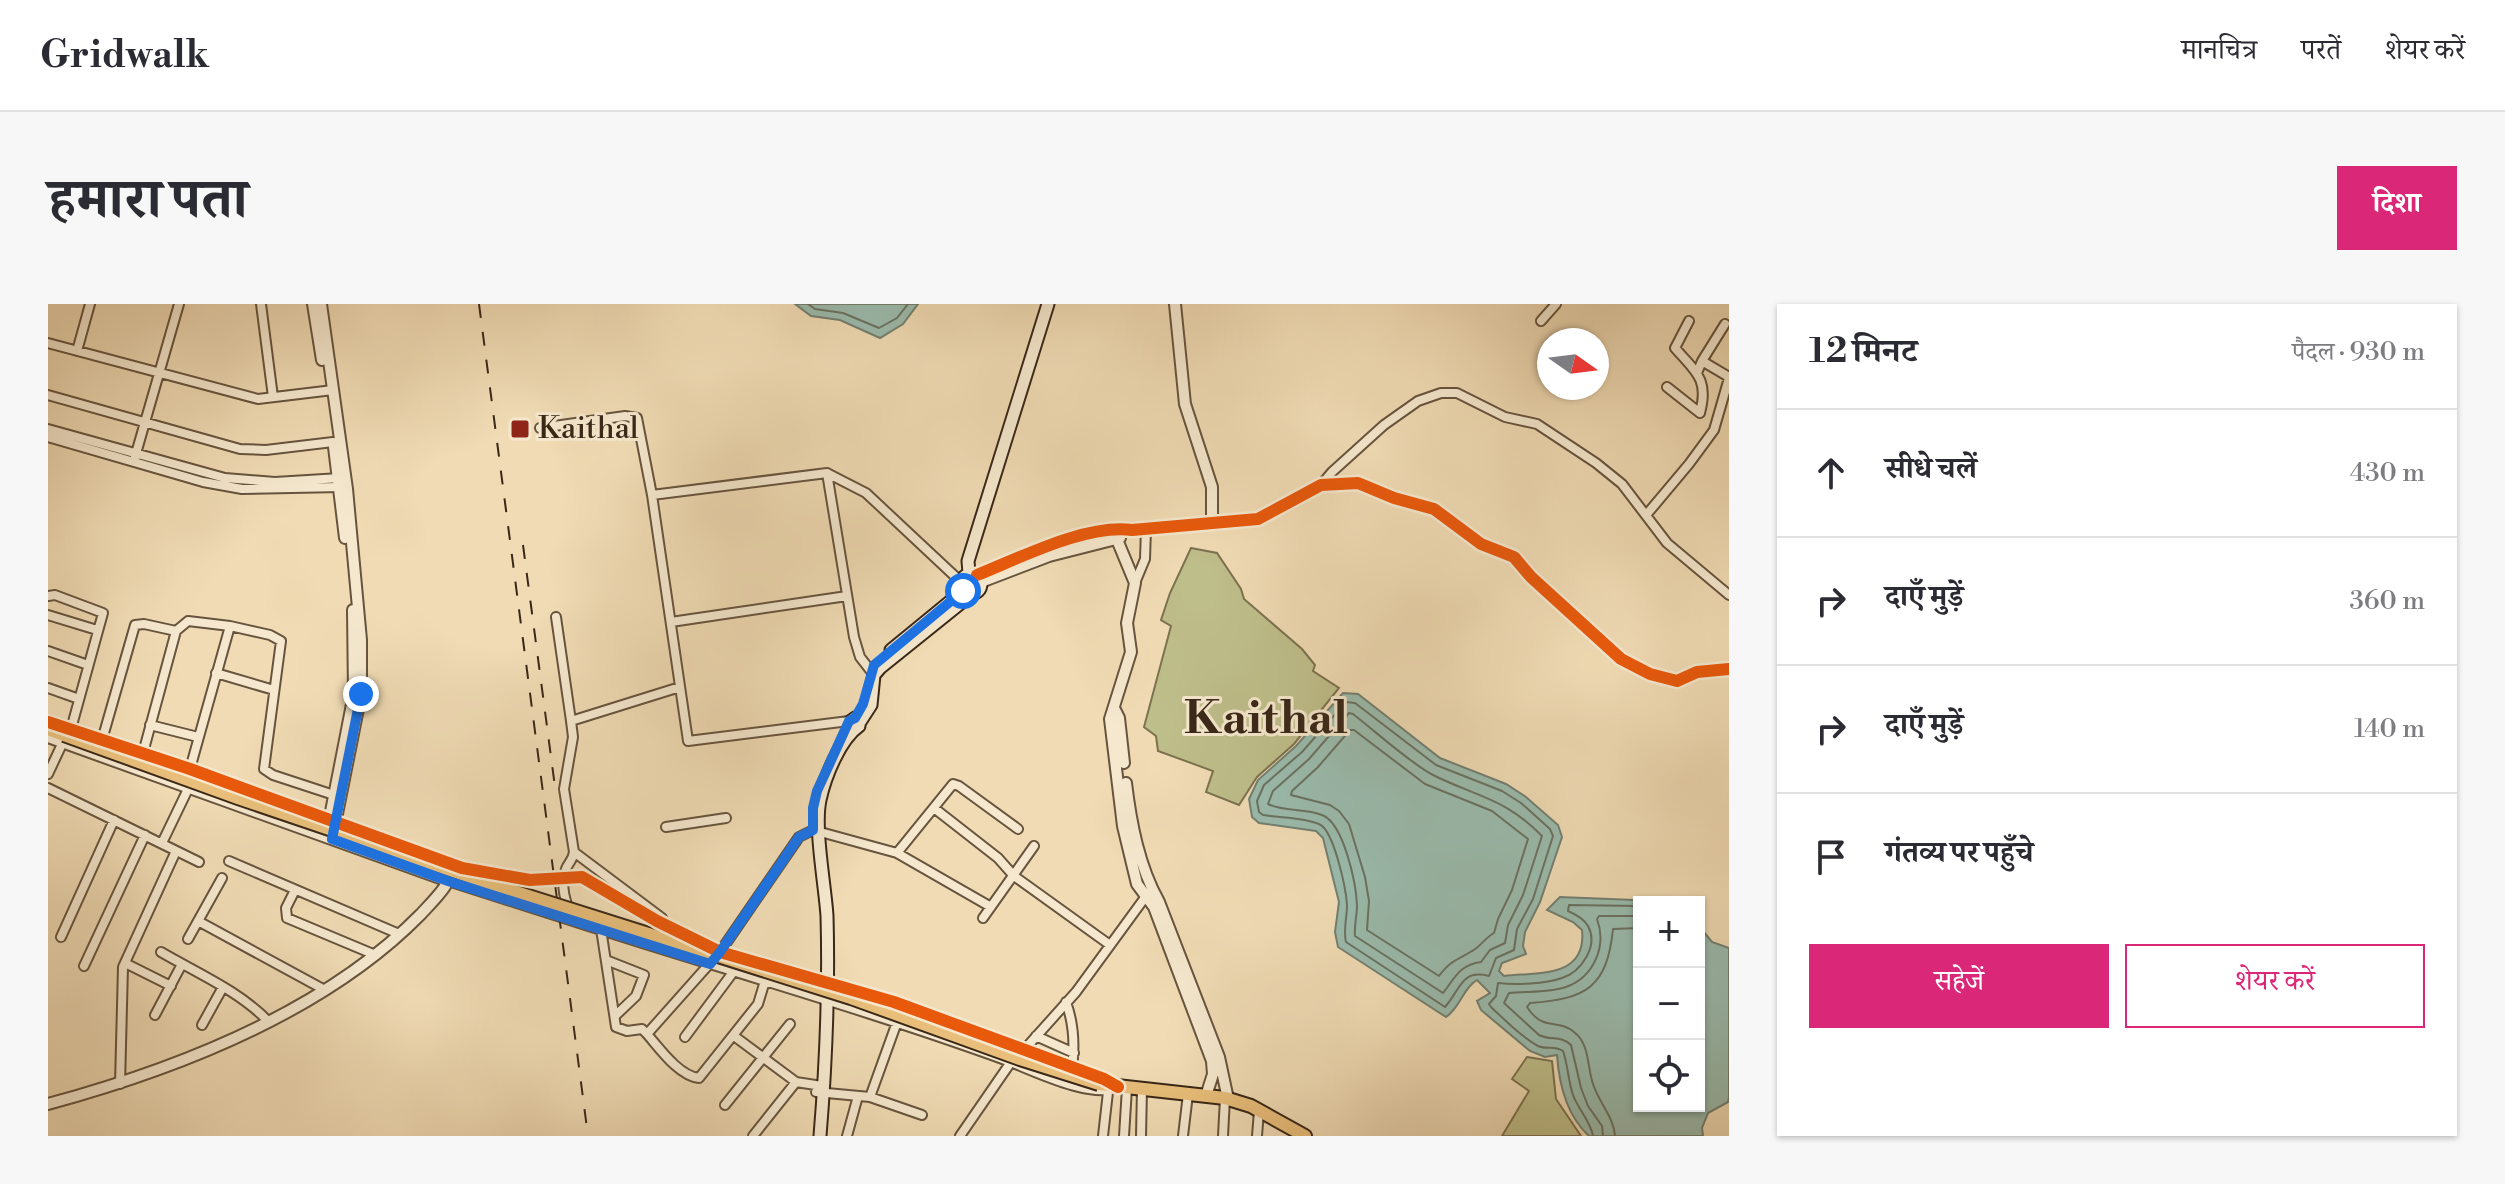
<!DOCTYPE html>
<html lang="hi">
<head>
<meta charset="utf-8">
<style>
	body { margin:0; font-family:"Libre Bodoni","Noto Serif Devanagari",serif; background:#f7f7f7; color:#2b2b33 }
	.controls { position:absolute; right:24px; bottom:24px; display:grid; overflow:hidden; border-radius:0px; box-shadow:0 2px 6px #0004 }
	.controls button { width:72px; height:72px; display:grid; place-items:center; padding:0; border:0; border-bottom:2px solid #e1e1e2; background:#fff; color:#2b2b33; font:40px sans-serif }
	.compass { position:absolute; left:1489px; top:24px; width:72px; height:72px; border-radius:50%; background:#fff; box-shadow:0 2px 6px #0004; rotate:104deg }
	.stop { position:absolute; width:24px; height:24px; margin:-18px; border:6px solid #1a73e8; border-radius:50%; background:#fff }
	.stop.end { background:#1a73e8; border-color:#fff; box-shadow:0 2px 8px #0008 }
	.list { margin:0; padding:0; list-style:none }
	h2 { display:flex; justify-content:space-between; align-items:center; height:104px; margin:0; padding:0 32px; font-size:34px }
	h2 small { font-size:26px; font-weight:400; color:#7c7c81 }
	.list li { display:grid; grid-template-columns:52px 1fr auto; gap:24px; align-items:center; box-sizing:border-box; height:128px; padding:0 32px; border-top:2px solid #e1e1e2 }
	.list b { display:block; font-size:30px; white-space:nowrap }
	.list em { font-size:26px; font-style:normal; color:#7c7c81 }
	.actions { display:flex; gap:16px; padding:24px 32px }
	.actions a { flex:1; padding:18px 0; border:2px solid #db2777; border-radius:0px; text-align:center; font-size:28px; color:#db2777 }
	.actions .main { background:#db2777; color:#fff }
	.icon { flex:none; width:44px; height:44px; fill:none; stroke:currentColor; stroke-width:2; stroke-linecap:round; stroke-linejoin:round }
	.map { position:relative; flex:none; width:1681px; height:832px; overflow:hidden; border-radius:0px }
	header { display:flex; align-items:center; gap:48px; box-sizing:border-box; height:112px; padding:0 40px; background:#fff; border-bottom:2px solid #e1e1e2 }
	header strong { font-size:38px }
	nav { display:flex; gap:44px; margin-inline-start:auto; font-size:28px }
	.intro { display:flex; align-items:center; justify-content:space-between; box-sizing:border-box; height:192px; padding:0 48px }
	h1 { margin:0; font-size:56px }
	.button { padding:20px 36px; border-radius:0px; background:#db2777; color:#fff; font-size:28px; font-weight:700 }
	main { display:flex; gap:48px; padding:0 48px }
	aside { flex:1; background:#fff; border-radius:0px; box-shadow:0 2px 6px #0004 }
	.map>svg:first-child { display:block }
	.green { fill:#bebe8a; stroke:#7c7250; stroke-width:2 }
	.water { fill:#9abbad; stroke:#738071; stroke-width:2 }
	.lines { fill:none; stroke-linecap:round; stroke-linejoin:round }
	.shore { stroke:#6a7162; stroke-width:2 }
	.minor-tunnel { stroke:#cbb795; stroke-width:8; stroke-dasharray:8 4; stroke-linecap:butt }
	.minor-casing { stroke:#67543e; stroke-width:12 }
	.tertiary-casing { stroke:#67543e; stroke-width:14 }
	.secondary-casing { stroke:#392717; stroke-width:15 }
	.primary-casing { stroke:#392717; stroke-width:16 }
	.minor { stroke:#f5e8ce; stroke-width:8 }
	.tertiary { stroke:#f5e8ce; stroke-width:10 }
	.secondary { stroke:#f5e8ce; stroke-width:11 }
	.primary { stroke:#e8be7a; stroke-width:12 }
	.rail { stroke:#392717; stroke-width:2; stroke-dasharray:14 14; stroke-linecap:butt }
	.primary-bridge-casing { stroke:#392717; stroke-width:16; stroke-linecap:butt }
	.primary-bridge { stroke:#e8be7a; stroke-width:12 }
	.cycleway-casing { stroke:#f5e8ce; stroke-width:17 }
	.cycleway { stroke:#e8590c; stroke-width:12 }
	.route { stroke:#1a73e8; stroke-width:10 }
	.poi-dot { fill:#8f2418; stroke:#f5e8ce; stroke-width:3 }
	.labels { text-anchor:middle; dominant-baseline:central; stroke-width:6; stroke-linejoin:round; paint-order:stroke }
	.poi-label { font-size:30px; fill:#392717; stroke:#f5e8ce; text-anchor:start }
	.town-label { font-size:46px; font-weight:bold; fill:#392717; stroke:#f5e8ce }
</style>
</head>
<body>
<header>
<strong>Gridwalk</strong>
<nav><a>मानचित्र</a><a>परतें</a><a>शेयर करें</a></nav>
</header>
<div class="intro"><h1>हमारा पता</h1><a class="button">दिशा</a></div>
<main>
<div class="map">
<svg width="1681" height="832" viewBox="0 0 1681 832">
	<rect width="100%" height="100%" fill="#f0dbb4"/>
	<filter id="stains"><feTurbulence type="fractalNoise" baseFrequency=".0025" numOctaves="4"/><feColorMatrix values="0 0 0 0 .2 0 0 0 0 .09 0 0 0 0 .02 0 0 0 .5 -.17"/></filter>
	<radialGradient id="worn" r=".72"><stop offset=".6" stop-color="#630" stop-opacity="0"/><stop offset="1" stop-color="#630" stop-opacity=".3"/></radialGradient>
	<path class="green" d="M1143,244L1169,249L1193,285L1196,295L1254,345L1267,361L1265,367L1291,384L1246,440L1209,473L1191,501L1158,488L1165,467L1110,447L1108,432L1096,423L1123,322L1113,316L1122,289Z
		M1479,753L1504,757L1508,795L1533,832H1454L1481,787L1464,775Z"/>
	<path class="water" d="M747,0H870L855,20L832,34L792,16L763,12Z
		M1295,389L1310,390L1392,454L1458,480L1478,493L1510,521L1514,533L1492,598L1477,628L1475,642L1478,650L1454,659L1451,667L1456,672C1489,668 1539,675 1534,626L1525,618L1499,606L1512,593L1636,598H1591V802H1651V622L1664,638L1681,644V793L1680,798L1660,809L1654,824L1655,832H1541C1519,812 1511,780 1509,751L1497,753L1482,747L1433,706L1429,697L1442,689L1429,676C1415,684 1412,704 1398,713L1290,643L1287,628L1291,598L1275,534L1268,527L1211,519L1204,513L1201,495L1210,476L1248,442Z"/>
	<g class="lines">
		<path class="shore" d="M760,0L767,5L795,9L831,24L849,14L860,0
			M1298,398L1307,399L1388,461L1454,487L1473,499L1502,525L1505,532L1485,595L1469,625L1466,646L1448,654L1441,672C1413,665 1413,685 1397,703L1298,638C1295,626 1299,614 1299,601C1298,585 1286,526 1271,520C1255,513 1233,514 1215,511L1211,508L1209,497L1216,481L1254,448Z
			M1301,409L1305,410C1327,427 1362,459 1385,471C1429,493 1457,494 1494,532L1475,591L1460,621L1457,639L1442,646L1433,658C1411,661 1407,674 1395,689L1307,632C1306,622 1309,612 1309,601C1308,580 1296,519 1274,511C1257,504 1235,508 1220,500L1225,487L1261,455Z
			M1302,426H1306L1377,480L1444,507L1480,535L1464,586L1450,615L1446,629C1437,634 1432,643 1424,647C1408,657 1403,656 1391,672L1319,626L1321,597L1317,573L1301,520L1291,507L1282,501L1243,491L1244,487L1270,463Z
			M1545,832C1543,818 1530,805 1525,791C1520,776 1520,761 1515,747C1506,741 1499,746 1490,742C1473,733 1457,716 1443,703L1441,700L1448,692L1450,679C1468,681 1497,680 1514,674C1533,668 1551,642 1540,622C1536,615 1527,610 1520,607L1521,601L1591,602
			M1555,832L1554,822L1540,802L1533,784L1523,741C1513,731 1503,737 1491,731L1456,699L1461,689C1479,687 1501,689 1518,683C1546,673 1559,642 1549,615L1551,612H1591
			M1567,832C1566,813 1551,799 1545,780C1539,763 1542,740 1526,728C1509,714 1495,728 1479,703L1482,699C1539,695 1559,683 1565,625L1591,624"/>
		<path class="minor-tunnel" d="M414,564L482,576L534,573L609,617"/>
		<g class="minor-casing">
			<path id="minor" d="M213,0L225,93
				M1493,17L1508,0
				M0,39L210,95L285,86
				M29,47L42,0
				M1654,57L1677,20
				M1649,69L1654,57L1681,73
				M1619,83L1652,109C1661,75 1648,68 1627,44L1641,17
				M0,91L192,145L218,146L285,138
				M492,124L577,112L589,114L604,191L640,437L801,417
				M0,125L177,174L227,178L292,174
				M0,133L155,178L194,185L294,183
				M87,153L131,0
				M779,169L806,333L812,353L826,371
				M1273,181L1284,168L1336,121L1370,97L1393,89H1409L1457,113L1489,120L1548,159L1574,180L1619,239L1681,291
				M604,191L779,169L818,189L912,277
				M1599,210L1641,160L1666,126L1681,74
				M1087,279L1097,255L1098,225
				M0,292L7,291L55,309L23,425
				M0,311L49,326
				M508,313L523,417L632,383
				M623,318L799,292
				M0,347L40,361
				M168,369L226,386
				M0,384L31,395
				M523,417L525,433L516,485L526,548C525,556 520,559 518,565C511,583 519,601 525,617C670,664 817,705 960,757C986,767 1045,796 1070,783
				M102,421L150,433
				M54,436L87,321L96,320L128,327
				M95,449L128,327L140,317L182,322
				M142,465L182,322L222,331L233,337L216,465L225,471L289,492
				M0,470L15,438
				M0,484L151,558
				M886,504L950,554L966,572L1062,641
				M618,523L678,514
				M114,539L141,483
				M526,548L614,614L617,621
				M849,549L905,480L911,482L970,525
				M181,557L351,630
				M400,577L525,617
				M247,586L238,604L239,614L325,650
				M935,614L986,542
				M150,617L275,685
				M609,617L672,648
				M553,625L568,723L579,727L594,725L599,730
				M13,633L66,516
				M140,635L174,574
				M113,648C149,669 191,687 220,717
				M558,656L596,671L588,692L567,712
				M77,659L123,682
				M36,662L97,531
				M747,670L846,698L1063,778
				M717,677L710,700L651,774C631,772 612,745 599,730L672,648L751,533L765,526L849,549L943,603
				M1018,698C1026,720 1027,741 1024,764
				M107,711L134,660
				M154,721L175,683
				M686,732L748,778L774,782
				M988,732L1026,749
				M637,733L686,667
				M976,746L1028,688L1101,588
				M72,780L75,663L128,547
				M768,788L822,793L874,811
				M822,793L849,718
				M677,801L742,720
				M705,832L748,778
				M799,832L810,792
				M912,832L963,758
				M1055,832L1060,788
				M1076,832L1079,784
				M1093,832L1094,785
				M1135,832L1140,790
				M1175,832L1177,794
				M1209,832L1211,807"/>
		</g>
		<g class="tertiary-casing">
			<path id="tertiary" d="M265,0L274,56
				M273,0L299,185L313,336V390L284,535
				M1127,0L1137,100L1164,183V218
				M286,143L297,234
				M1065,226L1087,279L1079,319L1083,348L1062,415L1075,522L1089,580L1106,603L1164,757L1165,770L1158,792
				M929,271C972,254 1037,220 1084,226L1210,215L1273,181L1310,179L1346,194L1386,205L1433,240L1466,253L1483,273L1573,355L1602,370L1629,377L1649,368L1681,365
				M933,278L1001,252L1072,234
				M1067,406L1071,414L1076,459
				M0,418L142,465L356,544
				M0,433L400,577
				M1078,479C1083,520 1091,562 1111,598L1171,753L1180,795
				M280,523L306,390L305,306
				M0,800C129,765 277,708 373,610C386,596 405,578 405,561"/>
		</g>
		<g class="secondary-casing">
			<path id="secondary" d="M921,269L920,257L1000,0
				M913 280a10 10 0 1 1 20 0a10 10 0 1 1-20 0Z
				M843,346L915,287
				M812,418L823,401L826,371L832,364L924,290
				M772,832C778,759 781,685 779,612C777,581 766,524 772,496C777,473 792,435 811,422V416L807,414L800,419L806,426"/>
		</g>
		<g class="primary-casing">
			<path id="primary" d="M0,425L16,431
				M1051,780L1177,794L1203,802L1257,832"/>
		</g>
		<use href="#minor" class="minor"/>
		<use href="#tertiary" class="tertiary"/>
		<use href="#secondary" class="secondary"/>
		<use href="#primary" class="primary"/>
		<path class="rail" d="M431,0L540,832
			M475,241L507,483"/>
		<g class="primary-bridge-casing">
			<path id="primary-bridge" d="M16,431L190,494L455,584L803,694L972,755L1051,780"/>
		</g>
		<use href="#primary-bridge" class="primary-bridge"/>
		<g class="cycleway-casing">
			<path id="cycleway" d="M929,271C972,254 1037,220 1084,226L1210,215L1273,181L1310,179L1346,194L1386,205L1433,240L1466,253L1483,273L1573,355L1602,370L1629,377L1649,368L1681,365
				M0,418L142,465L414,564L482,576L534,573L609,617L672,648L846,698L1056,775L1070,783"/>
		</g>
		<use href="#cycleway" class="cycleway"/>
	</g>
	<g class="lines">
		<path class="route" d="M313,390L284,535L400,577L662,660L672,648L751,533L765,526V504L769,487L801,417L807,414L815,400L826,361L915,287"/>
	</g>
	<rect class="poi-dot" x="462" y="115" width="20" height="20" rx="4"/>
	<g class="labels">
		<g class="poi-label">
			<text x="490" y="125">Kaithal</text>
		</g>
		<g class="town-label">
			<text x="1218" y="415">Kaithal</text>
		</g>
	</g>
	<rect width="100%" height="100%" filter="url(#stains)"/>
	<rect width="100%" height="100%" fill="url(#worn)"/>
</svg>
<div class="controls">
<button>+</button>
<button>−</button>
<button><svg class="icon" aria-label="locate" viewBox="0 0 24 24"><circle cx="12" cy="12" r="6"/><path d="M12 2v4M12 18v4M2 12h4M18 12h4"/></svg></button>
</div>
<svg class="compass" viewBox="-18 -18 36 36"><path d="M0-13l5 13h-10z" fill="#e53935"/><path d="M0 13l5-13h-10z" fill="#7c7c81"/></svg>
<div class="stop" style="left:915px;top:287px"></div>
<div class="stop end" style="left:313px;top:390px"></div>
</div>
<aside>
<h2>12 मिनट<small>पैदल · 930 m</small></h2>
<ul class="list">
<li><svg class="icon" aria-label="ahead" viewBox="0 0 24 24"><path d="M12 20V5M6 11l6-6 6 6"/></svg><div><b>सीधे चलें</b></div><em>430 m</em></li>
<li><svg class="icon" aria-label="right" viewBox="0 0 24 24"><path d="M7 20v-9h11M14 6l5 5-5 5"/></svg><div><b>दाएँ मुड़ें</b></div><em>360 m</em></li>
<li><svg class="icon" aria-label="right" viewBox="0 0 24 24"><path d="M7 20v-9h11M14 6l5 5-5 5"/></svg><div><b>दाएँ मुड़ें</b></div><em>140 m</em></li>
<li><svg class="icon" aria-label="arrive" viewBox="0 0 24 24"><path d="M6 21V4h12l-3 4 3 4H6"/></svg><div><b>गंतव्य पर पहुँचे</b></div></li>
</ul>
<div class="actions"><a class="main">सहेजें</a><a>शेयर करें</a></div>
</aside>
</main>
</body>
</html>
